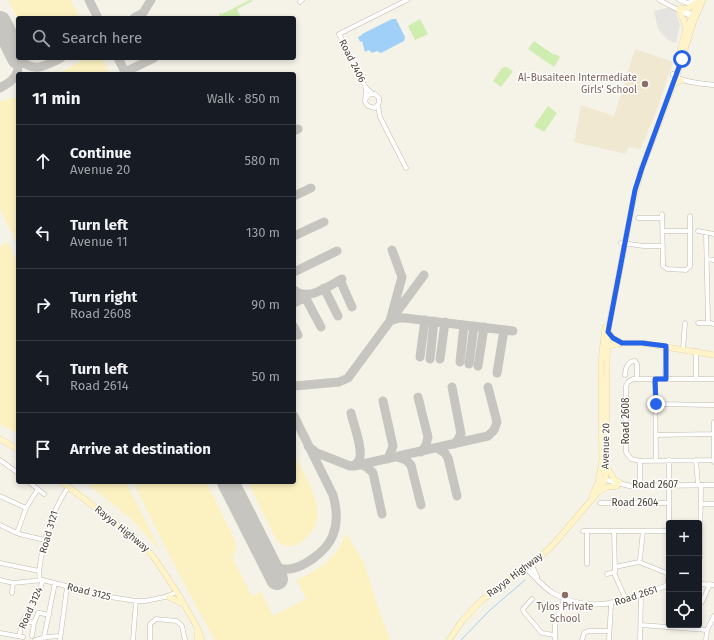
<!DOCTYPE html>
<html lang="en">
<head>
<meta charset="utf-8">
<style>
	body { margin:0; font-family:"Fira Sans",sans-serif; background:#20242c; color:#f1f3f6 }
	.controls { position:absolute; right:12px; bottom:12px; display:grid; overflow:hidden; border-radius:4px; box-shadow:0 2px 6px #0003 }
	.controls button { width:36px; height:36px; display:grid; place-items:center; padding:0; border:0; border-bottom:1px solid #363941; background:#171b24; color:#f1f3f6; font:20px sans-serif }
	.stop { position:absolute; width:12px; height:12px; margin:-9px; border:3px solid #2563eb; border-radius:50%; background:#fff }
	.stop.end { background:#2563eb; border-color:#fff; box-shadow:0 1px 4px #0008 }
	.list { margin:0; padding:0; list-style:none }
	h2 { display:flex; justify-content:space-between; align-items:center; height:52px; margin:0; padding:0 16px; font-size:17px }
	h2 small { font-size:13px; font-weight:400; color:#9ea1a6 }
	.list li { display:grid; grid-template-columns:26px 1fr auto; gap:12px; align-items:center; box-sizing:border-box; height:72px; padding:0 16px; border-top:1px solid #363941 }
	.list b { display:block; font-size:15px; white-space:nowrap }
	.list p { margin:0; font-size:13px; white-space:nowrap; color:#9ea1a6 }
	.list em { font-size:13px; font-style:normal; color:#9ea1a6 }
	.icon { flex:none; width:22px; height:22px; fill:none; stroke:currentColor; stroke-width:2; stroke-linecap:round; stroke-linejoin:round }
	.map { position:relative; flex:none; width:714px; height:640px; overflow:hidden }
	.search { position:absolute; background:#171b24; box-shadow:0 2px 6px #0003; left:16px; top:16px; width:280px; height:44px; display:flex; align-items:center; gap:10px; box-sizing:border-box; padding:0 14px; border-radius:4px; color:#9ea1a6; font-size:15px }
	.panel { position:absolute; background:#171b24; box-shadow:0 2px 6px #0003; left:16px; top:72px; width:280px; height:412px; border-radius:4px }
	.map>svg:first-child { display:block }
	.education { fill:#f0e8d1 }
	.green { fill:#ceedae }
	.sand { fill:#fcf2c1 }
	.parking { fill:#e6e4e0 }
	.water { fill:#a0d0f7 }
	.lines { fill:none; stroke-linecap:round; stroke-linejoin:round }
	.stream { stroke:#a0d0f7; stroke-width:1 }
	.taxiway { stroke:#c6c5c0; stroke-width:9 }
	.runway { stroke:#c6c5c0; stroke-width:22 }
	.minor-casing { stroke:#c2baaa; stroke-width:5 }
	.tertiary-casing { stroke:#c2baaa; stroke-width:5.5 }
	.secondary-casing { stroke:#d9c994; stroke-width:6 }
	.minor { stroke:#fff; stroke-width:4 }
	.tertiary { stroke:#fff; stroke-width:4.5 }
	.secondary { stroke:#fff4c9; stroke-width:5.5 }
	.route { stroke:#2563eb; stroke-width:5 }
	.education-dot { fill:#8d6e63; stroke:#fff; stroke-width:1.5 }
	.labels { text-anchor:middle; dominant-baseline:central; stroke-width:3; stroke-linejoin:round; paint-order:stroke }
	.street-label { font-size:10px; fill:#4a4336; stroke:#fff }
	.education-label { font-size:10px; fill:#785e54; stroke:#fff; text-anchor:end }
</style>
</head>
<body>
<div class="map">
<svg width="714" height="640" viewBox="0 0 714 640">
	<rect width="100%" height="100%" fill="#f5f2e8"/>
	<path class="education" d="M635,49L673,62L656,112L650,127L647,130L648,132L640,149L628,147L626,154L574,142L581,105L614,116Z"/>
	<path class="green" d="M250,0L253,1L237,9L241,18H221L219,14L220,13L222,14Z
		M420,19L428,34L415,40L408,26Z
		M534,41L554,55L555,54L560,57L554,67L528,49Z
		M505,67H507L513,71L501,87L493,81L502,68Z
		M548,106L557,113L544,132L534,126Z"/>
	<path class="sand" d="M8,0H71L80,18H18V19Z
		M87,58H102L110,74H57Z
		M14,98H16L18,102V246L0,209V101Z
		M8,242L18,263V434L0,424V246Z
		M294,454C301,468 316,493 317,508C318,515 317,521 315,526C308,541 288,556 276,539L248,482H294Z
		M85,482H126L160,550L129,517Z
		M133,482H206L236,543V549L233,559L252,596L261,592L273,616L306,599L297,580C321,568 336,559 346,533L364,563L379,610L390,640H215C186,589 159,535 133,482Z"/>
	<path class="parking" d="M670,7L675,10L680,24L676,43L668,40L658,29L654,11Z"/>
	<path class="water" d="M392,19H396L405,37L404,41L381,53L377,51L372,53L369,50L365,52L362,41L360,42L358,37L362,35V34Z"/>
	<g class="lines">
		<path class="stream" d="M461,640L489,611L525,580"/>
		<path class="taxiway" d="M89,0L98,18
			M134,18L143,13L151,0
			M19,58C33,74 45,66 61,58
			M118,58L126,74
			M125,72L154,58
			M0,88C15,80 22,73 16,55
			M294,131L298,129
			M294,196L311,188
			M294,236L324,222
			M392,250L402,277L390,321L399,318H405L513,331
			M294,272L337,251
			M340,280L352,307
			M324,288L338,316
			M294,290C308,302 328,286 342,279
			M305,297L321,327
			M294,303L309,295
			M294,327L298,335
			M420,357L425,320
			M430,359L434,321
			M440,359L445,322
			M460,362L464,325
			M469,364L474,326
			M478,366L484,327
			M497,373L504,330
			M294,386L339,382L348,378L424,275
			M452,387L461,434L455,444
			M418,397L428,437L426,445L421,452
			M383,401L393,446L388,459
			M351,413C353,423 364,451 359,460C358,463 355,465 352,466
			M308,446L317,453L350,466H354L488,436L494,430L497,422L488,387
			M437,448L445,453L448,458L457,496
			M397,457L406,460L411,465L421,505
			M362,465L367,467L373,473L382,514
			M268,561C272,564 278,569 284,569C301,571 327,551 333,535C338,522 337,509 333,495L294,416"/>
		<path class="runway" d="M0,22L18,58
			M228,482L277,579"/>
		<g class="minor-casing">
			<path id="minor" d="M659,0L694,18
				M679,0L688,3L694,0
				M300,2L302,0
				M681,10L695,15
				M373,94L366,88L339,34L407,0
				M366,99L368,95L375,94L379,98V103L375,108L368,106L365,102L366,88
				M378,105L380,117L406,168
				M662,214L663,264V266L667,269L686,270L690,266V216
				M638,218H662
				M663,231H690
				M698,231L714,234
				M706,233L708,321L710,323L714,324
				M621,243L644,246H663
				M707,259L714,260
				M698,323H710
				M683,349L685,323
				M696,351V379
				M625,375C625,368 628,361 635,361L637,364V378
				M655,379L656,460
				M665,379L666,346
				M656,404L714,405
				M714,422V462
				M656,435L714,434
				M0,460L18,473
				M696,460L698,485
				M714,460L640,461L631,459L626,452V386L628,382L633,379H714
				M640,461V486
				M29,482L44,494
				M0,496L26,508
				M600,503H669
				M701,504H714
				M0,525L19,534L45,540
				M583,531H587V564
				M587,531H669
				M17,533L26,508L38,489
				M669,540V460
				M640,559L643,531
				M699,560L700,558L701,485
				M0,563L39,571
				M615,567L639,562L669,574
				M614,573L626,600
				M607,574L615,572L614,531
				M0,580L13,583L43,580L104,596L136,601H145L165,597L177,592
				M40,580C38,572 40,565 41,558C47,530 53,510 68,487
				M667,586L669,572
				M12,593L13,583
				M532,599L523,609L524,612L540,631L542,633L554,635
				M702,602L710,584
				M23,620L34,623
				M641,625L707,630
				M0,633L23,637
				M19,636L23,620L36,600L43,580
				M32,636L34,623L38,613H40L49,615
				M44,637L55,583
				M35,640L47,637L60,636
				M60,640L67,587
				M133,640L136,601
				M150,640V624L156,619L177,621L182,626L185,640
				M555,640V625L564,599
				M582,640L584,633L588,631H609
				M609,640L611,604
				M640,640L641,595
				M706,640L707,630L714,616"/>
		</g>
		<g class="tertiary-casing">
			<path id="tertiary" d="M673,74C678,82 704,84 714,85
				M603,479L630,486L714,485
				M531,564L537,577
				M526,568C534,576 543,587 553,593C594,617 629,598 669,585
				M699,584L714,585"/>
		</g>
		<g class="secondary-casing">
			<path id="secondary" d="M686,31L684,22L679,9L688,8L697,2
				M680,51L686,31L699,0
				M673,84L682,80
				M608,331L613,338L622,343
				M604,345L607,346L622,343H642L714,355
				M0,439L18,449
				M607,467L614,479L619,482
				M62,482L135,538L153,556L177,592L197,627L202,640
				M600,491L607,487L617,486
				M592,496L598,483L602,461L601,363L605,327
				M169,597L183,604
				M197,629V640
				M449,640L462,621L482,600L535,561L552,546L599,491L605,479L606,464L607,359L608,331L633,202L642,168L676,78L693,23L703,0"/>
		</g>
		<use href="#minor" class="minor"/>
		<use href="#tertiary" class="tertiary"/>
		<use href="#secondary" class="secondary"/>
	</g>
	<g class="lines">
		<path class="route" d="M656,404L655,379H666V346L642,343H622L613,338L608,332L635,190L642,168L682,59"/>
	</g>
	<g class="education-dot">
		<circle cx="645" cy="84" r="4"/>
		<circle cx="565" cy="595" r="4"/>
	</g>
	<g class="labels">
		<g class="street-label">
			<text transform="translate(352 61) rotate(63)">Road 2406</text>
			<text transform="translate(626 421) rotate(-90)">Road 2608</text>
			<text transform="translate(606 446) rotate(-89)">Avenue 20</text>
			<text x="655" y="485">Road 2607</text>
			<text x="635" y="503">Road 2604</text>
			<text transform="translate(122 529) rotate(39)">Rayya Highway</text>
			<text transform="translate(49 532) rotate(-74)">Road 3121</text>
			<text transform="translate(515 575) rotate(-37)">Rayya Highway</text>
			<text transform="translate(89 592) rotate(14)">Road 3125</text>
			<text transform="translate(636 596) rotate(-18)">Road 2651</text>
			<text transform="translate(31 608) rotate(-66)">Road 3124</text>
		</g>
		<g class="education-label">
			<text x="637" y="78">Al-Busaiteen Intermediate<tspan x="637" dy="12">Girls' School</tspan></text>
			<text x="565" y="607" text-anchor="middle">Tylos Private<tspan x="565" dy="12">School</tspan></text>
		</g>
	</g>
</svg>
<div class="controls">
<button>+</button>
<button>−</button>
<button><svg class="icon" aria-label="locate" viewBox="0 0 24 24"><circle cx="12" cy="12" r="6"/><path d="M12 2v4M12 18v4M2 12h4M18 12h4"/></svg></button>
</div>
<div class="stop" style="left:682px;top:59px"></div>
<div class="stop end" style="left:656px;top:404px"></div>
<div class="search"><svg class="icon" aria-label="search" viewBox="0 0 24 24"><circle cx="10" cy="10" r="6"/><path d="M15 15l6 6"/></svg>Search here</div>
<section class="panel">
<h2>11 min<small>Walk · 850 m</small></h2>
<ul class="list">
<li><svg class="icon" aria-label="ahead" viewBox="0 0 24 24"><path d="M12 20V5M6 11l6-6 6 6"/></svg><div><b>Continue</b><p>Avenue 20</p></div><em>580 m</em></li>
<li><svg class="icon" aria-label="left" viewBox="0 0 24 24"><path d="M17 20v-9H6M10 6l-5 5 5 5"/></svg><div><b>Turn left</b><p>Avenue 11</p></div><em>130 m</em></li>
<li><svg class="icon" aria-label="right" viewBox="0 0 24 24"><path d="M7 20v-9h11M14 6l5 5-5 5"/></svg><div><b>Turn right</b><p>Road 2608</p></div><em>90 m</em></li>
<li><svg class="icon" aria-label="left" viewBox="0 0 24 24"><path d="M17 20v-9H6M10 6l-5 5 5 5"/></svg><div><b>Turn left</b><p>Road 2614</p></div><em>50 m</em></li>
<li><svg class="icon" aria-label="arrive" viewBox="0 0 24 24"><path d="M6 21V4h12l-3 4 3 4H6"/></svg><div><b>Arrive at destination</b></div></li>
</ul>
</section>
</div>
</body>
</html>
